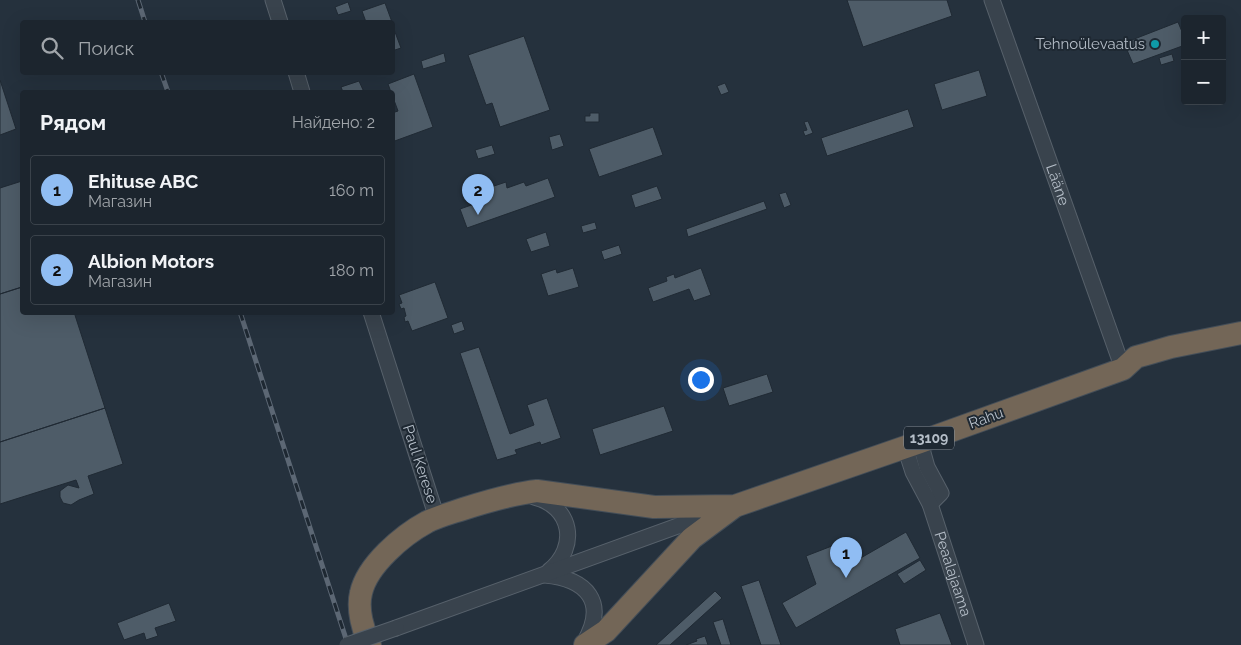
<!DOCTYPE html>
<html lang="ru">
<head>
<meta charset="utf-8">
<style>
	body { margin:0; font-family:Raleway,sans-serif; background:#252d36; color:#f1f3f6 }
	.controls { position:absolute; right:15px; top:15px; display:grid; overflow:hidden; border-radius:5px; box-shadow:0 5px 20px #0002 }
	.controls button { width:45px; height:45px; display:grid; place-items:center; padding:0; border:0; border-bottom:1px solid #3a424a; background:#1c252e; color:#f1f3f6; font:25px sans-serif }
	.you { position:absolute; left:700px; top:379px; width:18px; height:18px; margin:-12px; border:4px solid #fff; border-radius:50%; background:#1a73e8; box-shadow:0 0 0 8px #1a73e833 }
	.badge { display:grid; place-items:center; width:32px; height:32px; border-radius:50%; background:#90bdf3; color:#111; font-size:16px; font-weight:700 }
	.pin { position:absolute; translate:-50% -41px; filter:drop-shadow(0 1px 2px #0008) }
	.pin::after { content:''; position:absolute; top:26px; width:18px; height:15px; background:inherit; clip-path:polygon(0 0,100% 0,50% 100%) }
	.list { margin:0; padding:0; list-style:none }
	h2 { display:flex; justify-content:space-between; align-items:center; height:65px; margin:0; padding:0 20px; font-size:21px }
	h2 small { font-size:16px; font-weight:400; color:#a0a5aa }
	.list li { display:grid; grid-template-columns:32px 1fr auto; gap:15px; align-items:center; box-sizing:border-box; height:70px; margin:0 10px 10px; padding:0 10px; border:1px solid #3a424a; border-radius:5px }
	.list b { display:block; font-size:19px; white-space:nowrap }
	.list p { margin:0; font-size:16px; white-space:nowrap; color:#a0a5aa }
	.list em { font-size:16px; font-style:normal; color:#a0a5aa }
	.icon { flex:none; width:28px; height:28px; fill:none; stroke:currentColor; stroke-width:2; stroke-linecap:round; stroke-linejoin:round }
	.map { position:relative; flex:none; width:1241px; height:645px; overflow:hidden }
	.search { position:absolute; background:#1c252e; box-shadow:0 5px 20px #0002; left:20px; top:20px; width:375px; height:55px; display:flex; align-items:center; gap:12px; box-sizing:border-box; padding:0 18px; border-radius:5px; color:#a0a5aa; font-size:19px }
	.panel { position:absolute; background:#1c252e; box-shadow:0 5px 20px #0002; left:20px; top:90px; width:375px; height:225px; border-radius:5px }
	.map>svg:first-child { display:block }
	.building { fill:#4e5c68; stroke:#202a34 }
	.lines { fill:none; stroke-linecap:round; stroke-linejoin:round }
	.minor-casing { stroke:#57616b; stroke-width:17 }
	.highway-casing { stroke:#444e58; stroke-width:24 }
	.minor { stroke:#39434d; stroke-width:15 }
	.highway { stroke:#736657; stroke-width:22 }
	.rail-casing { stroke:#5c6774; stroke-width:5 }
	.rail { stroke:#1e2832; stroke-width:3; stroke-dasharray:9; stroke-linecap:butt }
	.minor-bridge-casing { stroke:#57616b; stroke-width:17; stroke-linecap:butt }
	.minor-bridge { stroke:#39434d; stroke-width:15 }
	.culture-dot { fill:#0f9aa8; stroke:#1e2832; stroke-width:2 }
	.labels { text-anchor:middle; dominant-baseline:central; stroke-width:4; stroke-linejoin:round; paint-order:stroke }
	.shield { fill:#1e2832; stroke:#88919b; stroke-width:1 }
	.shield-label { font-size:14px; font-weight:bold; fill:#b5bec8 }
	.poi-label { font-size:15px; fill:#b5bec8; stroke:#1e2832; text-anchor:end }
	.street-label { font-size:15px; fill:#b5bec8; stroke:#1e2832 }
</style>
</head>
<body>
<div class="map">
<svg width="1241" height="645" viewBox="0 0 1241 645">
	<rect width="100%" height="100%" fill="#25313d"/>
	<path class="building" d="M847,0H947L952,16L863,47Z
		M348,2L351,11L338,15L335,7Z
		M385,3L392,22H366L362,11Z
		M1178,22L1185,39V45L1133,64L1124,43Z
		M392,24L401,48L392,51Z
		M524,36L550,110L500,127L492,103L486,105L468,55Z
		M444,53L446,62L423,69L421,61Z
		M1172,54L1174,61L1161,65L1159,58Z
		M979,70L987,96L942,110L934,84Z
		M414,74L433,127L392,142V113L398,111L388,84Z
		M0,80L16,129L0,135Z
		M359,81L364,92H343L341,87Z
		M725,83L729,92L721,95L717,86Z
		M908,109L914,127L827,156L821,138Z
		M590,113H599V122H585V116H590Z
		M808,121L813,133L805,136L803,131L807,130L804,122Z
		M653,127L663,155L599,177L589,149Z
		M560,134L564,146L552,150L549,137Z
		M492,145L495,154L478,159L475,150Z
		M548,178L555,197L467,228L460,209L491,198L488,188L506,182L507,188L524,182L526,186Z
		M22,181V287L0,294V188Z
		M657,186L662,199L635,208L631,195Z
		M786,192L791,205L784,208L779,194Z
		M764,201L767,209L688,237L686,229Z
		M595,222L597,229L583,233L581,226Z
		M546,232L550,246L531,252L526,239Z
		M619,245L622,254L604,260L601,251Z
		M573,268L579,287L548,296L541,274L556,269L557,273Z
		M701,268L711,295L694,301L689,289L653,302L648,288L667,281L666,277L674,274L675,278Z
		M435,282L448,318L412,331L408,321L405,322L404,317L406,316L404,308L401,309L399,304L402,303L399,295Z
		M22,287V312H74L105,408L0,442V294Z
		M462,321L465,330L454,334L451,325Z
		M479,347L510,434L534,425L527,405L547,398L561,438L541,445L540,442L515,450L517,454L497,460L460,353Z
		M767,374L773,392L729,406L723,388Z
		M664,406L673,431L600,455L592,429Z
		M105,408L123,464L88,476L94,494L79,500L71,505L63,503L60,497V491L68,485L79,488L76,480L0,504V442Z
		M906,532L920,558L796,628L782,603L816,584L806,556L837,544L845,567Z
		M920,560L926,570L904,584L897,574Z
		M759,580L781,645H761L741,586Z
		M715,591L722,598L670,645H656Z
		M169,603L176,621L155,628L158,636L146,640L144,633L124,640L117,623Z
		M940,613L952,645H900L895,629Z
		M723,619L731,645H721L713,622Z
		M705,636L708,645H686L697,641L696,639Z"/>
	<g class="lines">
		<g class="minor-casing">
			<g id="minor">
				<path d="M273,0L280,22"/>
				<path id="s1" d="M992,0L1123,369"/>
				<path d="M296,72L302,92"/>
				<path d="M371,312L437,518"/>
				<path d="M920,442L927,467L941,493L930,504"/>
				<path id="s2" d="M905,447L913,472L930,504L976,645"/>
				<path d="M534,497C572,506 579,547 549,571"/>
				<path d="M545,575C587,579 608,602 584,643"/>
				<path d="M396,628L719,511"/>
			</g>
		</g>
		<g class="highway-casing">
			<path id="highway" d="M370,645C363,631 357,609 361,593C367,565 403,535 427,522C439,516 451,513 463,509C488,501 512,494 537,491L654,507L735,506L920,442L1123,369L1136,357L1147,354L1171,347L1241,333
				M585,645L606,631L692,538L735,506"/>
		</g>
		<use href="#minor" class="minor"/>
		<use href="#highway" class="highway"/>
		<g class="rail-casing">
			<path id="rail" d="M138,0L145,22
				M161,72L168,92
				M240,312L348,645"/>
		</g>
		<use href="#rail" class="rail"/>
		<g class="minor-bridge-casing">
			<path id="minor-bridge" d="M347,645L396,628"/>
		</g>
		<use href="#minor-bridge" class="minor-bridge"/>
	</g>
	<circle class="culture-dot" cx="1155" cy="44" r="5"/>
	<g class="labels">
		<rect class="shield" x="904" y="426.5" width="50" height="23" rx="4"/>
		<g class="shield-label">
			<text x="929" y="438">13109</text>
		</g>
		<g class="poi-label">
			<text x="1145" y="44">Tehnoülevaatus</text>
		</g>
		<g class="street-label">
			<text stroke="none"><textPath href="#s1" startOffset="196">Lääne</textPath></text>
			<text transform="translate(986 418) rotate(-20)">Rahu</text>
			<text transform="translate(420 464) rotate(72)">Paul Kerese</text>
			<text stroke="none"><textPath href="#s2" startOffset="136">Peaalajaama</textPath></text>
		</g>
	</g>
</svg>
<div class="controls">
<button>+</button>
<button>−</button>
</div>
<div class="you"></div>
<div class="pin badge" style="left:846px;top:578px">1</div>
<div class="pin badge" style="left:478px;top:215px">2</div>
<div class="search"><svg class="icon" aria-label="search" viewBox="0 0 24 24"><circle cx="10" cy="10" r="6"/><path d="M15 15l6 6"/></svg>Поиск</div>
<section class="panel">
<h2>Рядом<small>Найдено: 2</small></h2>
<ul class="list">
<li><span class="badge">1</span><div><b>Ehituse ABC</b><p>Магазин</p></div><em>160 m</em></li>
<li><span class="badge">2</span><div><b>Albion Motors</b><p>Магазин</p></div><em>180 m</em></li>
</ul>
</section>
</div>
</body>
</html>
